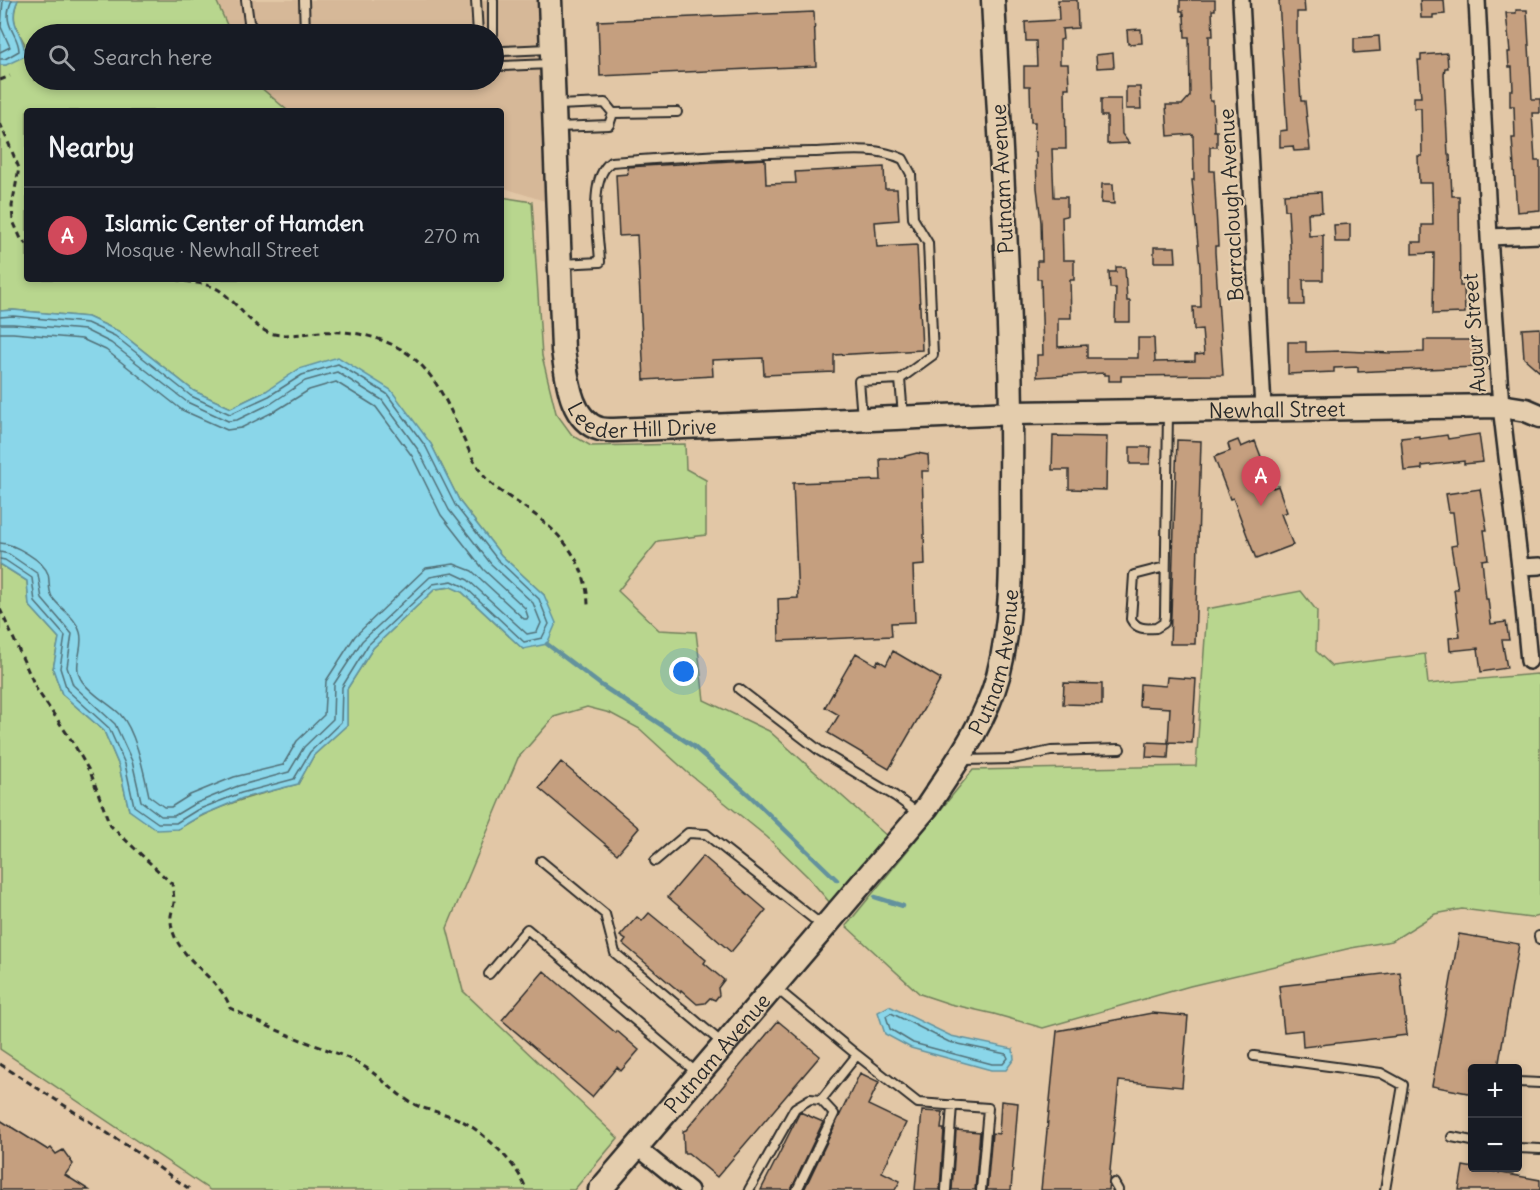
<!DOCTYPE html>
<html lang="en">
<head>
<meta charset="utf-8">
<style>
	body { margin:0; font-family:Delius,sans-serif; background:#242831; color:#f1f3f6 }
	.controls { position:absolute; right:18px; bottom:18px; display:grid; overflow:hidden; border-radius:6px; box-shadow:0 3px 9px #0003 }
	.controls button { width:54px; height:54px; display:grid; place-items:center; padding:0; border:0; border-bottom:2px solid #363941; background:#171b24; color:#f1f3f6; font:30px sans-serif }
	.you { position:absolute; left:684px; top:672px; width:21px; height:21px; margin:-15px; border:4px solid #fff; border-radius:50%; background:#1a73e8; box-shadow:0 0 0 9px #1a73e833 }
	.badge { display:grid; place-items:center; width:39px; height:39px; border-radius:50%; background:#d1495b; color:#fff; font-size:20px; font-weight:700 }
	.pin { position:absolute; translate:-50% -50px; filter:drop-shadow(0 2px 3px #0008) }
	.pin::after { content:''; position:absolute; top:32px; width:21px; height:18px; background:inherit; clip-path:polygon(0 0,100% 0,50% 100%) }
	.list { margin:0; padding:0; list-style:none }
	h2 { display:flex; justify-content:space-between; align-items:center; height:78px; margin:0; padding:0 24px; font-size:26px }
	h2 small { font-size:20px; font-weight:400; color:#9ea1a6 }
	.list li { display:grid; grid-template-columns:39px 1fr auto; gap:18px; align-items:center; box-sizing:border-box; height:96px; padding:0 24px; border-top:2px solid #363941 }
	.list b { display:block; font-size:22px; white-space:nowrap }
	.list p { margin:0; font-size:20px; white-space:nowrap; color:#9ea1a6 }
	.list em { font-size:20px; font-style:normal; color:#9ea1a6 }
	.icon { flex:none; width:33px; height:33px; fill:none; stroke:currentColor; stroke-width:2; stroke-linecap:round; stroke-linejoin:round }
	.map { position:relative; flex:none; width:1540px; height:1190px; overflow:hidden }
	.search { position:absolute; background:#171b24; box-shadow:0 3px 9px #0003; left:24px; top:24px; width:480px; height:66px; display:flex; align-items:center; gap:15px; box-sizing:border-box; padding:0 21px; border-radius:33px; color:#9ea1a6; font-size:22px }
	.panel { position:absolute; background:#171b24; box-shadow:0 3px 9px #0003; left:24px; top:108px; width:480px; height:174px; border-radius:6px }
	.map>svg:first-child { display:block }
	.built { fill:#d6b898 }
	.green { fill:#b8d68e; stroke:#72805c; stroke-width:1.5 }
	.water { fill:#8ad6e9; stroke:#64929d; stroke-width:1.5 }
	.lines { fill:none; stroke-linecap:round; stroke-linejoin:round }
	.shore { stroke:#516f77; stroke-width:1.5 }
	.stream { stroke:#64929d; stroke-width:4.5 }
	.building { fill:#c59f7f; stroke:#2b2b2b; stroke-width:1.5 }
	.lane-casing { stroke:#2b2b2b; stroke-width:12 }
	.street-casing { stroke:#2b2b2b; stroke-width:20 }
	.secondary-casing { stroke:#2b2b2b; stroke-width:27 }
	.path { stroke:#2b2b2b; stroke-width:3; stroke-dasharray:6 4.5; stroke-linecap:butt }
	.lane { stroke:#e4cdad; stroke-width:8 }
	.street { stroke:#e4cdad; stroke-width:15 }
	.secondary { stroke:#e4cdad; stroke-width:22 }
	.labels { text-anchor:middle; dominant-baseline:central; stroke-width:4.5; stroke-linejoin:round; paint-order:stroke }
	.street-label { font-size:21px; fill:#2b2b2b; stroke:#e4cdad }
</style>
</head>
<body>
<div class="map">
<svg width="1540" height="1190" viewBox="0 0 1540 1190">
	<rect width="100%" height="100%" fill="#e2c7a6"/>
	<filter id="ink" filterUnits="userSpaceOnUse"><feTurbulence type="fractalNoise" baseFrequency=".0167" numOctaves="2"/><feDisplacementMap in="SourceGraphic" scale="12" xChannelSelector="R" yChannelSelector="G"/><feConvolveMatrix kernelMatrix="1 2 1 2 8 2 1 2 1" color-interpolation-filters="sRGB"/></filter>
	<g filter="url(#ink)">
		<path class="built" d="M205,0H540L551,203L501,187V111H248L203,80H494V34H205Z"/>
		<path class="green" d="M18,0H216L231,34H34V80H252L288,111H27V279H501V197L532,202L542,356L556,413L572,435L591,446L685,444L686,469L706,480V535L658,541L618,591L659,630L696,632L704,700L769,731L888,837L831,904L808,877L767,837L688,773L640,729L610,713L587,707L554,717L518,758L447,928L463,991L618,1138L574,1190H210L0,1049V564L27,581L29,605L59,638L53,669L62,694L104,731L119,766L129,810L178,829C217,805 255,795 298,784L314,755L347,725V689L373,648L435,589L452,587L462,592L523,649L544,595L501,555L460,502L431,444L266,391L231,408L194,391L118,331L88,317L13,310L0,311V65H6L25,44C16,28 10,18 18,0Z
			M1301,591L1317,611L1316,651L1332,666L1425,654L1428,684L1537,674L1540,676V916L1531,918L1462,909L1435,914L1392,941L1351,948L1190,986L1043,1028L994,1014L950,1004L920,994L846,926L973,770L1196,766L1207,609Z"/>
		<path class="water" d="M0,0H18C6,25 25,33 25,56L6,65H0Z
			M13,310L88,317L118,331L194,391L231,408L266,391L299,369L338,357L391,390L431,444L460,502L501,555L544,595L556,623L547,644L523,649L462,592L451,587L435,589L373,648L347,689V725L314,755L298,784L243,798L200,816L178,829L157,830L129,810L119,766L104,731L62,694L53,669L59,638L29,605L27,581L0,564V311Z
			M889,1006L951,1036L1013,1049L1014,1059L1006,1070H991L911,1048L885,1034L878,1012Z"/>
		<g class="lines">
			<path class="shore" d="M0,52L10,47L1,27L3,0
				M0,59H5L19,51C19,33 0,26 12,0
				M0,317L13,316L87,323L115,336L191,396L230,414L269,396L302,375L338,364L387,394L426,447L455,505L497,559L539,599L549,624L542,638L524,642L465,587L452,581L433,584L368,645L342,687L341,722L310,752L294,779L241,793L197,810L176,823H158L134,806L125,764L109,728L67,690L60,668L65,636L35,602L32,578L5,560L0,559
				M0,324H13L85,330L111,343L187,402L228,421L237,420L272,403L305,381L337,372L382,400L419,451L449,510L491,564L533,603L541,623L537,632L527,634L468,580L453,573L430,577L362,641L334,684L333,719L304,747L289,772L238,786L194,804L174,816H161L141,801L132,761L115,724L73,685L67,667L72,634L42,599L38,574L9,554L0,552
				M0,333H13L82,339L106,350L182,410L227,430L241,428L277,410L309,390L336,382L376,407L412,456L441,515L484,570L525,608L528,617L527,619H524L472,571L454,564L426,568L355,636L326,681L324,715L297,741L283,765L234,777L190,795L171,807H164L149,796C144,773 136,731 120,714C108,703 91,694 82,681C71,665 85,648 80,632C76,617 60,609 52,597C48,590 50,581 48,574C44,561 13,543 0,543
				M891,1013L949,1042L1006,1054L1008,1058L1003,1064H992L913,1043L890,1029L886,1016Z"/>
			<path class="stream" d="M547,644L601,685L693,746L748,794L837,880
				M875,897L903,906"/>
		</g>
		<path class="building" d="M1058,0H1077L1078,28L1062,29L1063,39L1060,40V64H1068L1069,88H1065L1066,149H1052L1054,197H1067V216L1062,217L1063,260H1074V280H1070L1071,318H1058V347L1087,345V358H1138V338H1154L1155,362L1195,361V355L1204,354L1202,329L1194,330L1193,307H1201L1200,267L1192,180H1194L1193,134L1168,136L1166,105H1182L1190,96L1189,37H1185L1184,14L1183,15V11H1180V0H1215V10H1212L1213,36H1209V75L1210,101H1213L1214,131H1217V147H1210V171H1214L1218,246H1215V252L1223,375L1121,376V381H1109V375H1104V373L1037,377V355H1043L1041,279H1037V261H1042L1041,222L1037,188L1036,152H1034L1035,122H1031L1030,86H1024V66H1037L1036,41H1026L1025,22L1059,20Z
			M1279,0H1304L1305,12H1297V37L1301,101H1305L1310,150L1294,151L1293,146L1280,147V131L1287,130Z
			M1420,0H1444L1445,14L1433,15V18H1421Z
			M1516,10H1527L1532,99H1540V113H1532L1535,161H1540V210L1517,212L1512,138H1515L1514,106H1510V90H1513L1512,67H1509L1508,52H1510L1506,13H1516Z
			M814,12L816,66L600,76L598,21Z
			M1141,29L1142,43L1128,44L1127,30Z
			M1379,36L1380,51L1354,53V38Z
			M1113,53L1114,67L1097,68L1096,55Z
			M1447,53L1448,68H1445L1444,74L1448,155H1450L1452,196H1459L1460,286H1464L1465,313L1433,314L1434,253L1412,254V242H1422V225H1433L1432,183H1419L1418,156H1422L1421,108H1414V97H1421L1418,60H1421V55Z
			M1126,87H1140L1141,109H1126Z
			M1101,99H1121L1122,134L1129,143L1107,144V116H1101Z
			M765,159L766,184L796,183L795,172L884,167L885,189H897L899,220L875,222L877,247L917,245L922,350L834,355V372L764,375L763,358L712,360L713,376L644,380L637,235L619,236L616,175L628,174L627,167Z
			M1102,184H1113L1114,204L1101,203Z
			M1321,192L1322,212L1308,213L1309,236L1323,235V280H1303L1304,305H1291V260L1288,210H1285L1284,194Z
			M1350,224V242H1335L1334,225Z
			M1154,247H1175L1176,262H1154Z
			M1116,267H1125L1127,301H1130V322H1115L1116,288H1110L1109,272H1116Z
			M1540,328V372L1524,358L1522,329Z
			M1424,340H1475L1476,367L1375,371L1358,372V367L1334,368V372L1288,374V342H1306V352L1341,351L1392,353L1424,352Z
			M1479,434L1483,462L1464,464V461L1422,466V469L1404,471L1401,438L1419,436V439L1447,435L1448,439Z
			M1053,436L1107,437L1106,490L1069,489V470H1052Z
			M1177,440L1201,441L1195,644H1170Z
			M1238,440L1241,447L1255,441L1273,488L1278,486L1287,512L1281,514L1293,545L1256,559L1233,498L1230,499L1214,457L1230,451L1228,444Z
			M1130,447H1151L1150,464H1130Z
			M917,453L928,455L929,471H922L925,565L913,566L915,622L891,623L892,636L779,641L778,599L798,598L793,483L881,480L880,459H894Z
			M1480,489L1487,530H1484L1488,559L1482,560L1486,599H1488L1491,624L1506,622L1509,640H1502L1507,668L1481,672L1478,648L1450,651L1449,638L1460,637L1454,589H1458L1451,546L1457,545L1453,512H1449L1446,494Z
			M893,651L941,679L889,769L828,733L839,715L825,707L856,653L876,665L878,660L886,665Z
			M1167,677L1196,679L1192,743L1168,742L1170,708L1139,706L1140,684L1166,686Z
			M1064,683L1102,684V705L1063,704Z
			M1147,742L1169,743L1168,758L1146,757Z
			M561,762L639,828L617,854L539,788Z
			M703,856L766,910L731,952L668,897Z
			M649,913L706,960L704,963L724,980L718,988L719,995L715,1000L710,998L705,1003L697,1004L681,990L680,992L623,944L626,940L620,936L637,917L642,921Z
			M1459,934L1519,944L1498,1068H1473V1094L1432,1086Z
			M544,971L616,1033L617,1031L639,1050L621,1071L617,1067L592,1097L502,1020Z
			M1400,972L1407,1035L1303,1047L1302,1030L1284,1032L1279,986Z
			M1152,1013L1188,1016L1182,1087L1119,1081L1108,1190H1041L1057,1031Z
			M778,1021L820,1056L717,1177L688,1153H684L683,1131L686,1130Z
			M860,1073L879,1082L868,1105L906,1123L882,1172L900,1181L895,1190H804Z
			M1001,1101L1018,1103L1011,1190H987L992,1133L999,1134Z
			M922,1111L943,1112L941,1129H944L940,1190H915Z
			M800,1112L823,1122L791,1190H761Z
			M0,1120L48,1150L51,1148L56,1154L63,1150L73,1164L65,1175L89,1190H0Z
			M956,1130L980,1132L975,1190H952Z
			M1463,1166L1540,1180V1190H1459Z"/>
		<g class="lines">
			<g class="lane-casing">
				<path id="lane" d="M246,0L249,22L256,34
					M304,0L305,34
					M476,0L478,34
					M493,0V34
					M494,59L503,51L549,49
					M494,59L503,66L550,64
					M557,105L605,103L613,113
					M613,113L677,112
					M557,127L609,125L613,113
					M561,264L600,262C599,235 587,179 611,162C678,157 745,153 813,152C844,151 875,146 903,159L911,174L913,218L928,243L933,355L900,379L859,381L862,418
					M900,379L903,416
					M1165,567L1134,575L1131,619C1136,629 1145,629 1156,628L1164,623L1165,616L1168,412
					M739,689L820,751L895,796L919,814
					M963,760L1013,759L1051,751L1120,749
					M541,861L605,914L615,953L721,1042
					M655,861L688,833L706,834L824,927
					M1539,936L1540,940
					M489,974L527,929L696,1072
					M776,988L857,1055L918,1103L988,1108L981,1190
					M1254,1056L1381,1073L1403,1085L1385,1190
					M1518,1082L1540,1083
					M821,1100L857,1055
					M1452,1137L1472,1141
					M1518,1148L1540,1149
					M1114,1183L1118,1190
					M749,1190L795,1108L810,1099L821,1100L834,1114L797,1190
					M946,1190L952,1105"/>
			</g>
			<g class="street-casing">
				<path id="street" d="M1241,0L1263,408
					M1477,0L1489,237L1501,406L1520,567L1529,661
					M1489,237L1540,235
					M1520,567L1540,566
					M637,1147L690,1190"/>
			</g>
			<g class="secondary-casing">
				<g id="secondary">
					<path id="s1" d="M550,0L563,350C567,376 569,420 600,429C604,430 609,430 614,430L1012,413L1501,406L1526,410L1540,416"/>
					<path id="s2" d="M600,1190L927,807C954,766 985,724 998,676C1014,614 1011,550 1011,486C1013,324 1001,162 993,0"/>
				</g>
			</g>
			<path class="path" d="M0,80L10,76
				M0,123L19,168L12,206L13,221L22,241L27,244
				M175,279C188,282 207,283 219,290C236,301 248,323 267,332C280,338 307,333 321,332C350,330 380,336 404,351C446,378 455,430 479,469C492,490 513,498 531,512C563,535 587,564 588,605
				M0,609L37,690L72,741L91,774L110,825L172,884C173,890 174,897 174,903C173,909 170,915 171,921C173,958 222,978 230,1008C256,1021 282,1033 309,1043C325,1049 341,1054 356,1062C376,1072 389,1088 407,1100C423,1111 441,1111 458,1119C480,1128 521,1167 526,1190
				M0,1064L129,1147L191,1190"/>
			<use href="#lane" class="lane"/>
			<use href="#street" class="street"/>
			<use href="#secondary" class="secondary"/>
		</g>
	</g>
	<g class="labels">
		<g class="street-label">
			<text transform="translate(1002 179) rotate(-93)">Putnam Avenue</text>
			<text transform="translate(1231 205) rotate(-93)">Barraclough Avenue</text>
			<text transform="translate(1474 333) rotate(-94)">Augur Street</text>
			<text stroke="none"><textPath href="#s1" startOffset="1120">Newhall Street</textPath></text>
			<text stroke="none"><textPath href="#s1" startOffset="482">Leeder Hill Drive</textPath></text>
			<text stroke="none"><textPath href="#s2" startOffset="666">Putnam Avenue</textPath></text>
			<text stroke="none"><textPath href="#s2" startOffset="180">Putnam Avenue</textPath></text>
		</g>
	</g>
</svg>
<div class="controls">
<button>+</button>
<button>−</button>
</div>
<div class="you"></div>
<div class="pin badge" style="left:1261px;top:506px">A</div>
<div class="search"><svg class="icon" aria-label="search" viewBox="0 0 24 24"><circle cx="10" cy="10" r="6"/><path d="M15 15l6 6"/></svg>Search here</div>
<section class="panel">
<h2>Nearby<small></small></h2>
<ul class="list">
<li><span class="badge">A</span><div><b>Islamic Center of Hamden</b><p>Mosque · Newhall Street</p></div><em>270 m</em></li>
</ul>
</section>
</div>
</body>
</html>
